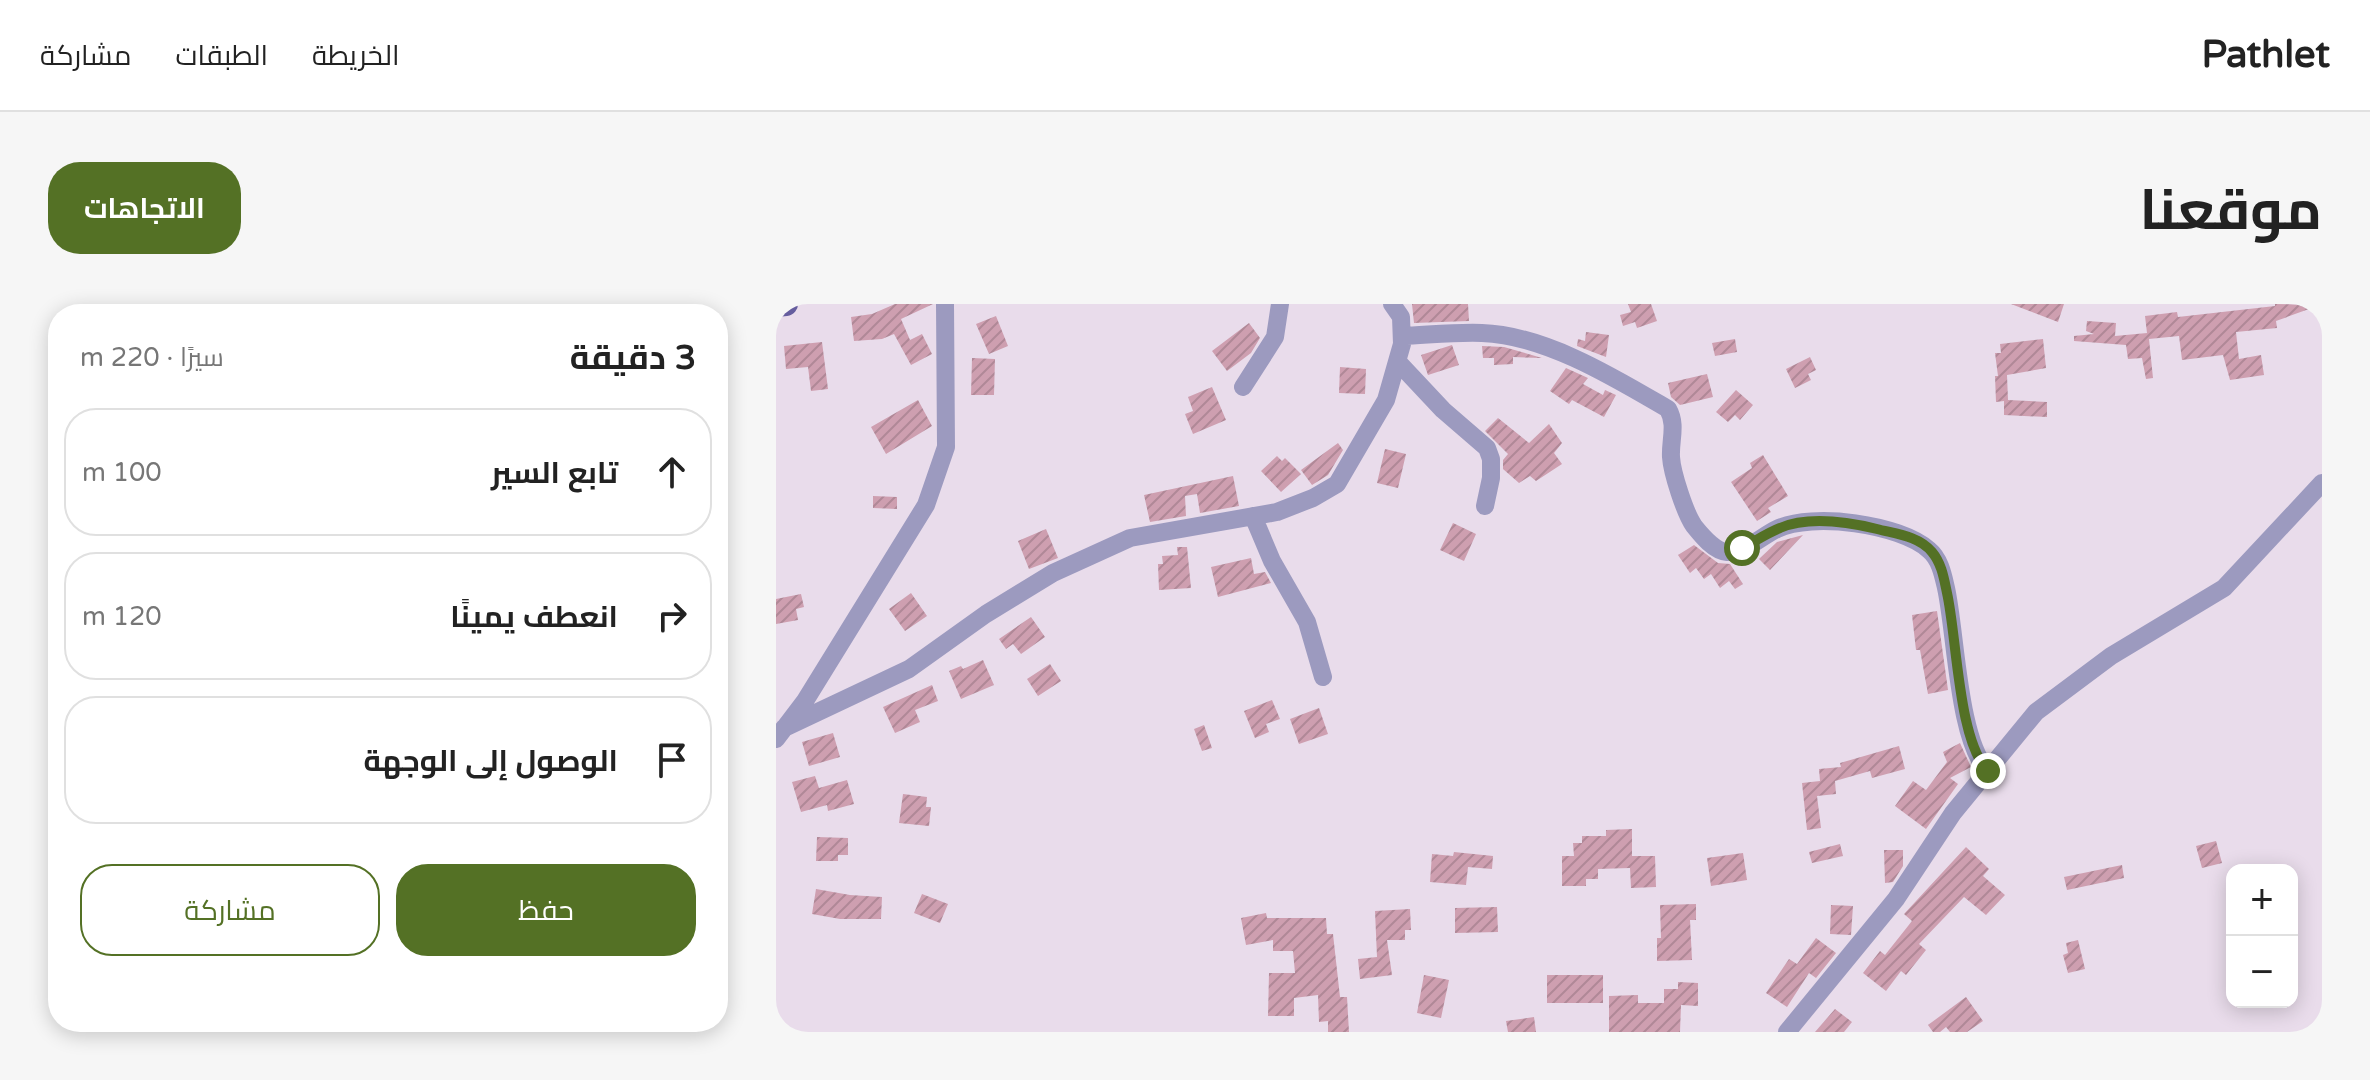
<!DOCTYPE html>
<html lang="ar">
<head>
<meta charset="utf-8">
<style>
	body { margin:0; font-family:"Varela Round",Cairo,sans-serif; background:#f6f6f6; color:#222; direction:rtl }
	.controls { position:absolute; right:24px; bottom:24px; display:grid; overflow:hidden; border-radius:16px; box-shadow:0 4px 20px #0003 }
	.controls button { width:72px; height:72px; display:grid; place-items:center; padding:0; border:0; border-bottom:2px solid #e0e0e0; background:#fff; color:#222; font:40px sans-serif }
	.stop { position:absolute; width:24px; height:24px; margin:-18px; border:6px solid #547125; border-radius:50%; background:#fff }
	.stop.end { background:#547125; border-color:#fff; box-shadow:0 2px 8px #0008 }
	.list { margin:0; padding:0; list-style:none }
	h2 { display:flex; justify-content:space-between; align-items:center; height:104px; margin:0; padding:0 32px; font-size:34px }
	h2 small { font-size:26px; font-weight:400; color:#767676 }
	.list li { display:grid; grid-template-columns:52px 1fr auto; gap:24px; align-items:center; box-sizing:border-box; height:128px; margin:0 16px 16px; padding:0 16px; border:2px solid #e0e0e0; border-radius:32px }
	.list b { display:block; font-size:30px; white-space:nowrap }
	.list em { font-size:26px; font-style:normal; color:#767676 }
	.actions { display:flex; gap:16px; padding:24px 32px }
	.actions a { flex:1; padding:18px 0; border:2px solid #547125; border-radius:32px; text-align:center; font-size:28px; color:#547125 }
	.actions .main { background:#547125; color:#fff }
	.icon { flex:none; width:44px; height:44px; fill:none; stroke:currentColor; stroke-width:2; stroke-linecap:round; stroke-linejoin:round }
	.map { position:relative; flex:none; width:1546px; height:728px; overflow:hidden; direction:ltr; border-radius:32px }
	header { display:flex; align-items:center; gap:48px; box-sizing:border-box; height:112px; padding:0 40px; background:#fff; border-bottom:2px solid #e0e0e0 }
	header strong { font-size:38px }
	nav { display:flex; gap:44px; margin-inline-start:auto; font-size:28px }
	.intro { display:flex; align-items:center; justify-content:space-between; box-sizing:border-box; height:192px; padding:0 48px }
	h1 { margin:0; font-size:56px }
	.button { padding:20px 36px; border-radius:32px; background:#547125; color:#fff; font-size:28px; font-weight:700 }
	main { display:flex; gap:48px; padding:0 48px }
	aside { flex:1; background:#fff; border-radius:32px; box-shadow:0 4px 20px #0003 }
	.map>svg:first-child { display:block }
	.building { fill:url(#building-hatch) }
	.lines { fill:none; stroke-linecap:round; stroke-linejoin:round }
	.minor { stroke:#9c9abf; stroke-width:18 }
	.major { stroke:#655d9e; stroke-width:24 }
	.route { stroke:#547125; stroke-width:10 }
</style>
</head>
<body>
<header>
<strong>Pathlet</strong>
<nav><a>الخريطة</a><a>الطبقات</a><a>مشاركة</a></nav>
</header>
<div class="intro"><h1>موقعنا</h1><a class="button">الاتجاهات</a></div>
<main>
<div class="map">
<svg width="1546" height="728" viewBox="0 0 1546 728">
	<defs>
		<pattern id="building-hatch" width="6" height="6" patternUnits="userSpaceOnUse" patternTransform="scale(2)"><rect width="6" height="6" fill="#ce9fb0"/><path d="M-1 1l2-2M0 6l6-6M5 7l2-2" fill="none" stroke="#b08897"/></pattern>
	</defs>
	<rect width="100%" height="100%" fill="#e9dceb"/>
	<path class="building" d="M119,0H157L125,15L134,36L146,30L156,50L135,61L118,30L106,35L78,37L75,13L96,10Z
		M636,0H692L693,17L638,19Z
		M852,0H875L881,17L861,24L859,18L847,22L844,11L855,8Z
		M1235,0H1288L1282,18Z
		M1499,0L1544,1L1500,17L1501,24L1460,28L1463,55L1485,51L1488,71L1454,76L1447,51L1406,56L1403,32L1373,35L1377,74L1370,75L1366,54L1352,55L1350,41L1298,37V32L1318,30L1310,27L1311,17L1340,19L1339,32L1371,29L1369,12L1401,8L1402,13L1499,2Z
		M220,12L232,42L213,50L200,20Z
		M473,19L484,34L475,49L451,67L436,47Z
		M810,28L833,31L830,53L801,42L802,35L809,37Z
		M959,35L961,48L939,52L936,39Z
		M1267,35L1270,64L1231,71L1232,96L1271,98V113L1228,111V97L1220,98L1219,72H1222L1219,49H1225L1224,40Z
		M46,38L52,85L35,87L32,63L10,65L8,42Z
		M676,41L683,61L652,71L645,51Z
		M706,42L728,43L766,54L737,53V60L718,61V54H707Z
		M1034,53L1040,66L1032,70L1035,76L1019,84L1010,65Z
		M196,54L219,55L218,91H195Z
		M564,63L590,65L589,90L563,89Z
		M790,64L812,74L807,80L827,91L829,86L840,91L828,113L796,96L793,100L774,87Z
		M931,70L937,93L904,101L895,93L892,79Z
		M436,83L450,116L417,130L409,110L417,107L412,93Z
		M960,86L977,101L964,116L959,111L952,118L940,108Z
		M142,96L156,122L110,150L95,123Z
		M722,114L753,139L773,120L786,139L778,149L786,160L760,177L754,172L743,179L727,165V156L732,150L709,127Z
		M562,139L567,146L552,171L536,181L525,166Z
		M609,145L630,150L622,184L601,179Z
		M987,151L1012,192L992,204L995,208L981,217L955,178L976,164L974,159Z
		M501,152L506,157L509,154L525,170L505,188L485,167Z
		M457,172L463,202L424,209L421,190L409,192L410,212L374,218L368,191Z
		M97,192L121,193V205L97,204Z
		M677,219L700,230L688,257L664,246Z
		M270,225L282,254L253,265L242,237Z
		M1027,231L994,266L983,255L1001,238Z
		M918,241L942,259L954,260L967,280L959,285L953,277L944,284L935,270L928,275L920,264L914,269L902,251Z
		M401,243H411L415,284L383,286L382,260H387L386,252L402,251Z
		M475,254L478,270L489,268L495,279L442,293L435,263Z
		M135,289L151,312L129,327L113,305Z
		M25,290L28,303L20,305L22,316L0,320V295Z
		M1161,307L1172,386L1152,390L1144,346H1140L1136,311Z
		M255,313L269,333L245,350L237,340L230,345L223,335Z
		M207,356L218,381L185,395L173,367L185,362L187,365Z
		M274,360L285,377L262,392L251,375Z
		M156,381L162,397L139,406L144,418L119,429L107,403Z
		M496,396L504,415L490,420L493,428L479,434L468,407Z
		M543,404L552,430L523,440L514,415Z
		M428,421L436,444L426,447L418,425Z
		M57,429L64,453L33,462L26,438Z
		M1184,439L1195,463L1174,474L1182,480L1150,525L1119,502L1137,477L1150,486L1171,458L1167,448Z
		M1123,442L1129,465L1096,474L1094,467L1059,477L1060,490L1041,492L1045,524L1031,526L1026,479L1044,477L1043,465L1065,463L1064,459Z
		M39,472L43,484L71,476L78,500L52,507L51,501L25,508L16,478Z
		M127,490L151,493L150,503H155L153,522L123,519Z
		M856,525V552H879L880,583L855,584L854,564L822,565V575H810V582H786V552H798L797,539H806V532H830V526Z
		M41,533L72,534V551H62V557H40Z
		M1440,537L1446,559L1426,564L1420,542Z
		M1064,540L1067,552L1036,559L1033,548Z
		M1190,543L1213,565L1207,572L1229,591L1210,611L1188,593L1143,640L1150,646L1130,671L1125,667L1110,687L1087,669L1104,647L1109,651L1136,617L1128,610Z
		M1108,546H1127V562L1117,578L1109,579Z
		M678,548L717,552L716,565L692,563L690,581L654,578L656,550L677,552Z
		M967,549L971,576L935,582L931,554Z
		M1346,561L1348,574L1291,586L1288,573Z
		M40,585L74,591L106,593L105,615H64L36,610Z
		M146,590L172,600L164,619L138,609Z
		M920,600V616H914L916,656L881,657V634H885L884,601Z
		M1055,601L1077,602L1075,631L1054,630Z
		M721,603L722,628L679,629V604Z
		M634,605L635,626H629V636H611L616,671L584,675L582,655L601,653L599,607Z
		M490,609L491,614H550L551,630H557L564,693H571L573,728H552V717L543,718L542,691L518,694V712H492L493,669H519L517,647H497V636L470,641L465,614Z
		M1040,634L1060,649L1040,674L1033,669L1011,703L990,689L1013,655L1021,660Z
		M1302,636L1309,665L1292,669L1287,651L1292,649L1290,639Z
		M648,671L673,676L665,714L641,709Z
		M771,671H827V699H771Z
		M902,678L922,679V702L905,701L904,728H833V692L862,691V699H888V685H902Z
		M1190,693L1207,717L1191,728H1174L1170,723L1164,728H1157L1152,721Z
		M1059,705L1076,718L1068,728H1039Z
		M758,713L760,728H732L730,717Z"/>
	<g class="lines">
		<path class="minor" d="M626,32C652,31 679,28 706,29C769,31 839,74 892,105C901,121 894,136 895,153C896,169 909,209 918,222C926,232 938,247 951,248C969,249 986,232 1001,225C1036,208 1124,220 1153,246C1164,255 1167,271 1170,284C1180,329 1182,437 1212,467
			M621,57L667,106L711,144L715,155V174L709,202
			M467,83L499,33L504,0
			M477,212L496,257L531,318L547,373
			M8,424L133,365L210,310L277,269L354,234L501,208L537,194L561,180L610,96L626,40L625,13L616,0
			M0,435L29,397L150,201L170,143L169,0
			M1011,728L1120,595L1177,509L1260,408L1335,352L1448,284L1546,179"/>
		<path class="major" d="M0,1L10,0"/>
	</g>
	<g class="lines">
		<path class="route" d="M966,244C978,238 991,229 1004,224C1032,212 1072,218 1101,225C1120,230 1143,232 1156,248C1166,260 1168,275 1171,289C1181,333 1182,437 1212,467"/>
	</g>
</svg>
<div class="controls">
<button>+</button>
<button>−</button>
</div>
<div class="stop" style="left:966px;top:244px"></div>
<div class="stop end" style="left:1212px;top:467px"></div>
</div>
<aside>
<h2>3 دقيقة<small>سيرًا · 220 m</small></h2>
<ul class="list">
<li><svg class="icon" aria-label="ahead" viewBox="0 0 24 24"><path d="M12 20V5M6 11l6-6 6 6"/></svg><div><b>تابع السير</b></div><em>100 m</em></li>
<li><svg class="icon" aria-label="right" viewBox="0 0 24 24"><path d="M7 20v-9h11M14 6l5 5-5 5"/></svg><div><b>انعطف يمينًا</b></div><em>120 m</em></li>
<li><svg class="icon" aria-label="arrive" viewBox="0 0 24 24"><path d="M6 21V4h12l-3 4 3 4H6"/></svg><div><b>الوصول إلى الوجهة</b></div></li>
</ul>
<div class="actions"><a class="main">حفظ</a><a>مشاركة</a></div>
</aside>
</main>
</body>
</html>
